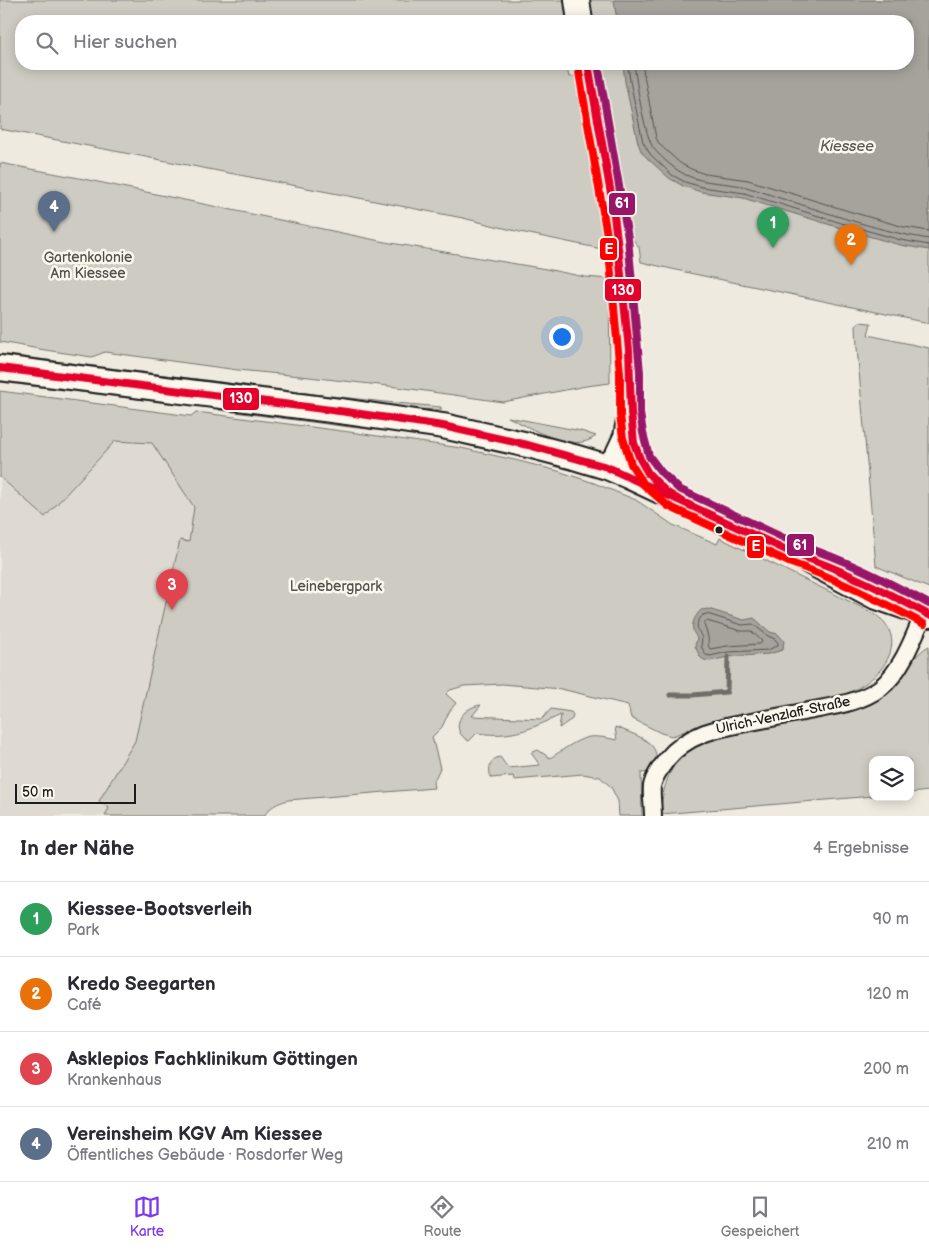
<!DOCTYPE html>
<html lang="de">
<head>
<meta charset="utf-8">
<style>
	body { margin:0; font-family:"Balsamiq Sans",sans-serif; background:#f7f7f7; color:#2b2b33 }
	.controls { position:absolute; right:15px; bottom:15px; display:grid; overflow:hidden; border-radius:10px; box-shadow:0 2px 12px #0003 }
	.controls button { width:45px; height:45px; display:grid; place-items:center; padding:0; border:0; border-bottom:1px solid #e1e1e2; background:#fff; color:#2b2b33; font:25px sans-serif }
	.scale { position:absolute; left:15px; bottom:12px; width:121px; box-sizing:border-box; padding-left:5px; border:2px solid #1c1c1c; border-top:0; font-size:14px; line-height:18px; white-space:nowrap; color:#1c1c1c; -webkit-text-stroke:4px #fbf7ec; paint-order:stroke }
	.you { position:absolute; left:561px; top:336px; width:18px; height:18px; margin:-12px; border:4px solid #fff; border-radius:50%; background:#1a73e8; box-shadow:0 0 0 8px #1a73e833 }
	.badge { display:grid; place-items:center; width:32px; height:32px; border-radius:50%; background:#7c3aed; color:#fff; font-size:16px; font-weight:700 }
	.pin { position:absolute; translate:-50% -41px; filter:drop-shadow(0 1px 2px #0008) }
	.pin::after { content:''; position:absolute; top:26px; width:18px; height:15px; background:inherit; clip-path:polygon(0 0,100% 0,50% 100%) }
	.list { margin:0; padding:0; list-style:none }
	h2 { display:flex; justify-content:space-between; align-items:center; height:65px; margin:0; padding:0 20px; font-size:21px }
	h2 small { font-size:16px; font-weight:400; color:#7c7c81 }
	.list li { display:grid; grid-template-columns:32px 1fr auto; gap:15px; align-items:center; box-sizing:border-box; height:75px; padding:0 20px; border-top:1px solid #e1e1e2 }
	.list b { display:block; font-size:19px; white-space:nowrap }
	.list p { margin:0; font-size:16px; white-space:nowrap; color:#7c7c81 }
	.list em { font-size:16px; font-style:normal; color:#7c7c81 }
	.icon { flex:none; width:28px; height:28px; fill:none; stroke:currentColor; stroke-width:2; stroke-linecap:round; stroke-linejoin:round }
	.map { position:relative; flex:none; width:929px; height:816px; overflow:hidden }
	.search { position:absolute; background:#fff; box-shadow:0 2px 12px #0003; left:15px; right:15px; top:15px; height:55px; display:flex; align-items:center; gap:12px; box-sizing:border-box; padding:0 18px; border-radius:20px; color:#7c7c81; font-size:19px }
	.sheet { height:365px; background:#fff }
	nav { display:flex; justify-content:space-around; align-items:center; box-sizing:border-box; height:70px; border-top:1px solid #e1e1e2; background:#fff; font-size:14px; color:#7c7c81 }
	nav a { display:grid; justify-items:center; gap:2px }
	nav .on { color:#7c3aed }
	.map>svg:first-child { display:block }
	.built { fill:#dedad1 }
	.green { fill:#ceccc2; stroke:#75746f }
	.water { fill:#a6a39d; stroke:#6f6d69 }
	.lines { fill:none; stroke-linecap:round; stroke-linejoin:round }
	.shore { stroke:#535250; stroke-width:1 }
	.stream { stroke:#6f6d69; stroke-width:5 }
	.street-casing { stroke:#1c1c1c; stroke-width:20 }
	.secondary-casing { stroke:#1c1c1c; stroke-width:28 }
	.street { stroke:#fbf7ec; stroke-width:16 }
	.secondary { stroke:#fbf7ec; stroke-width:24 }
	.bus-1-casing { stroke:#fbf7ec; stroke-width:11 }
	.bus-2-casing { stroke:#fbf7ec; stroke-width:11 }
	.bus-3-casing { stroke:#fbf7ec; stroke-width:11 }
	.bus-1 { stroke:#e4002b; stroke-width:8 }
	.bus-2 { stroke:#f00; stroke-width:8 }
	.bus-3 { stroke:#981568; stroke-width:8 }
	.bus-dot { fill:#1c1c1c; stroke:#fbf7ec; stroke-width:2 }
	.labels { text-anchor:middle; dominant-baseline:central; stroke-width:5; stroke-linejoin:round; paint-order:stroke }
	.park-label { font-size:14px; fill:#51514e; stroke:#fbf7ec }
	.street-label { font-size:14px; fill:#1c1c1c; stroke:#fbf7ec }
	.water-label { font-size:15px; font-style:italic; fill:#5a5956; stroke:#fbf7ec }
	.line-badge { stroke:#fbf7ec; stroke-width:2 }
	.badge-label { font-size:14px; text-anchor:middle; font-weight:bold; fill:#fff }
</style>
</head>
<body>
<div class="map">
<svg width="929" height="816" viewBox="0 0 929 816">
	<rect width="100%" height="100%" fill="#eeeadf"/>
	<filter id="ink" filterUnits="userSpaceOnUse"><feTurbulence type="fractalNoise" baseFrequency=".02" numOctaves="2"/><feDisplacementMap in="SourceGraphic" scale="10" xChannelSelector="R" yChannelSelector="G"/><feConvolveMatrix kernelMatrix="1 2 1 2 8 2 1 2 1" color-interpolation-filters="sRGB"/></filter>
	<g filter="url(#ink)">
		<path class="built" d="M0,391L191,416L196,412L249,816H0Z"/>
		<path class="green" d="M0,0H568L572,21H21V64H566L569,77L583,75L612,250L597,248L520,232L463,218L0,129Z
			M584,0H929V323L694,274L641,262L639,247L623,227L596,64H908V21H588Z
			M0,163L79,178L385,242L546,269L585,277L609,279L610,383L586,386L503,402L397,387L300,376L238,370L105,352L92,357L45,350L0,342Z
			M859,322L871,323L868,335L929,348V588L876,566L857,348L856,326Z
			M0,354L322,395L385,402L441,407V410L415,409L385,406L0,357Z
			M0,378L169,399L176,404L0,382Z
			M0,391L191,416L196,412L357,433L461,448L519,461L558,471L594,483L636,500L673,525L717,544L720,538L873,613C877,616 882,619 885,623C905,650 877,679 854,690C846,694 837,697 828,700L707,723L672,736L661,733L631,718L628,705L561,689L502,684L464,686L450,690L446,694L456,703L449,712L442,727L432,737L440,768L433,783L434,788L288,800C278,803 270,806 264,816H105L109,808L99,801L135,741L180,540L189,542L194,507L152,443L115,441L45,517L0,477Z
			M223,406L351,423L405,433L350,427L219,410V409Z
			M508,417L581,431L596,436C574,455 529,427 508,417Z
			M929,646V791L910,793V760H873V796L661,814C661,791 671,759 692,747C698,744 705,742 711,739L849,712C869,707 886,699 899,682C908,669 914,654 929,646Z
			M481,705L472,716L542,719L551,709L571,712L573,715L572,719L559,728L561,715C530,729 513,738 477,733L469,741C448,730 461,707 481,705Z
			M615,727C636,735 668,743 652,772L641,773L642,816H619L618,801L611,787L600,777L583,774L514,780L513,776L491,778C488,769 489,759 500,757L508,768L540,765L531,753L538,750L550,758C562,751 575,740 589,737C598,736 608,738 617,740Z"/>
		<path class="water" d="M614,0H929V250L900,245L850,231L743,198L701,192L683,186L669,178L646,157L641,151L638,143L625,82L623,64H908V21H617Z
			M708,609L744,620L754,618L770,632L778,634L784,641L783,650L769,654L728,657L710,661L704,660L700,657L695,646L697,638C689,628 693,618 701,610Z"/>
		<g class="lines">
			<path class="shore" d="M628,64L630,81L643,142L650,154L672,175L685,182L702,187L744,193L851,226L901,240L929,245
				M634,64C636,80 645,138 654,149C663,159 674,169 686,175C705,184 726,182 746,187C762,191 777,198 793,202C837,216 883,232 929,239
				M642,64L656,138L660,145L680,163L691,169L705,174L748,180L855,213L904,227L929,231
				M703,615L707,614L742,625L753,624L768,636L775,639L778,643V645L768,650L728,652L710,656L706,655L701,646L702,638C697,628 694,624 703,615Z
				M707,621L741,631H751L761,640L762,642L760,644L727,646L710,649C707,644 709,643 708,638C708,632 704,629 704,623Z"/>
			<path class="stream" d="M670,695H693L727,692L728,657"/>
			<g class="street-casing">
				<path id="street" d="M653,816C653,806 651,795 652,786C654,776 661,767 667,759C690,731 722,728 756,721C777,717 798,713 819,709C840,705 862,701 880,688C901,672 914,637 924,613"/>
			</g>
			<g class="secondary-casing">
				<path id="secondary" d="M577,0L580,21
					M588,64L618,240L630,373V414L626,437L617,456L607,467
					M0,368L347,412L443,426L528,445L574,457L607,467L628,476L795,554L874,596L929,615
					M631,421C636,455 639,465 665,489"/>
			</g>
			<use href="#street" class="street"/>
			<use href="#secondary" class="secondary"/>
			<g class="bus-1-casing">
				<path id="bus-1" d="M588,64L612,200L619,255L629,350L631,413L634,443L640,459L648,473L666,492L679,500
					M0,368L347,412L443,426L528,445L607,467L795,554C842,569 886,592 929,615"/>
			</g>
			<g class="bus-2-casing">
				<path id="bus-2" d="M578,66L608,241L620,373V415L623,438L631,464L645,486L668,506L791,563C837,579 881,601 924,624"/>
			</g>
			<g class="bus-3-casing">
				<path id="bus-3" d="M598,64L628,238L640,372V413L643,433L649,456L661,472L679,489L799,545C844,559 887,581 929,604"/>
			</g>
			<use href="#bus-1" class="bus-1"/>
			<use href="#bus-2" class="bus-2"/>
			<use href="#bus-3" class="bus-3"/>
		</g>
	</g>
	<circle class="bus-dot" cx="719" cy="530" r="4.5"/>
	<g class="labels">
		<g class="park-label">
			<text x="88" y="257">Gartenkolonie<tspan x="88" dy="16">Am Kiessee</tspan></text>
			<text x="336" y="586">Leinebergpark</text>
		</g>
		<g class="street-label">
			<text transform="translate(783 715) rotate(-12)">Ulrich-Venzlaff-Straße</text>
		</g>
		<g class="water-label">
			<text x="847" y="146">Kiessee</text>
		</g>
	</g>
	<g class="line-badge">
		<rect x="608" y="192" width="28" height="24" rx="5" fill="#981568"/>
		<rect x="599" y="237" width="19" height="24" rx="5" fill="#f00"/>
		<rect x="604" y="278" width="38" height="24" rx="5" fill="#e4002b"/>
		<rect x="222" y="387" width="38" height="24" rx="5" fill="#e4002b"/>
		<rect x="786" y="533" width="29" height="24" rx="5" fill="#981568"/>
		<rect x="746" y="535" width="19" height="24" rx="5" fill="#f00"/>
	</g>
	<g class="badge-label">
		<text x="622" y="208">61</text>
		<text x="609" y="254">E</text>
		<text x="623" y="295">130</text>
		<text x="241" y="403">130</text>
		<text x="800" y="550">61</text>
		<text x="756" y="551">E</text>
	</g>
</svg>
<div class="controls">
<button><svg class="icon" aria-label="layers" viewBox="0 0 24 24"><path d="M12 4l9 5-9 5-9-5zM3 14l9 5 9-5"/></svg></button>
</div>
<div class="scale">50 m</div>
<div class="you"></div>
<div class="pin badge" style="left:773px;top:248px;background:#2e9e5b">1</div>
<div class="pin badge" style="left:851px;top:265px;background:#e8710a">2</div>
<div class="pin badge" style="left:172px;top:610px;background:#e0444e">3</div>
<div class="pin badge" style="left:54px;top:232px;background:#5c6f8a">4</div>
<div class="search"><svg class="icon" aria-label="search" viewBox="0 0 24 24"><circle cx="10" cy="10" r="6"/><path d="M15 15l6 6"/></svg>Hier suchen</div>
</div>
<section class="sheet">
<h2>In der Nähe<small>4 Ergebnisse</small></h2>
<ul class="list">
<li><span class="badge" style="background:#2e9e5b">1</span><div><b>Kiessee-Bootsverleih</b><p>Park</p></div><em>90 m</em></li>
<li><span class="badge" style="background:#e8710a">2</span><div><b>Kredo Seegarten</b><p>Café</p></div><em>120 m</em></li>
<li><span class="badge" style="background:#e0444e">3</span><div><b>Asklepios Fachklinikum Göttingen</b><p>Krankenhaus</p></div><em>200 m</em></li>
<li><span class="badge" style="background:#5c6f8a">4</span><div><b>Vereinsheim KGV Am Kiessee</b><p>Öffentliches Gebäude · Rosdorfer Weg</p></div><em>210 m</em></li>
</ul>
</section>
<nav>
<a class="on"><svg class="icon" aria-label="map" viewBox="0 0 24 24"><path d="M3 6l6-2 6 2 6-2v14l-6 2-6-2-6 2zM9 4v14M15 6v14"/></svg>Karte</a>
<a><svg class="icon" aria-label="directions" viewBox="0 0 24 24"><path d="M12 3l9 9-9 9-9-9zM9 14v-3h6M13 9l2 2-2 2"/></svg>Route</a>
<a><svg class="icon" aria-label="saved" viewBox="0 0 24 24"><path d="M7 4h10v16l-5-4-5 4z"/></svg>Gespeichert</a>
</nav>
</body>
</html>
